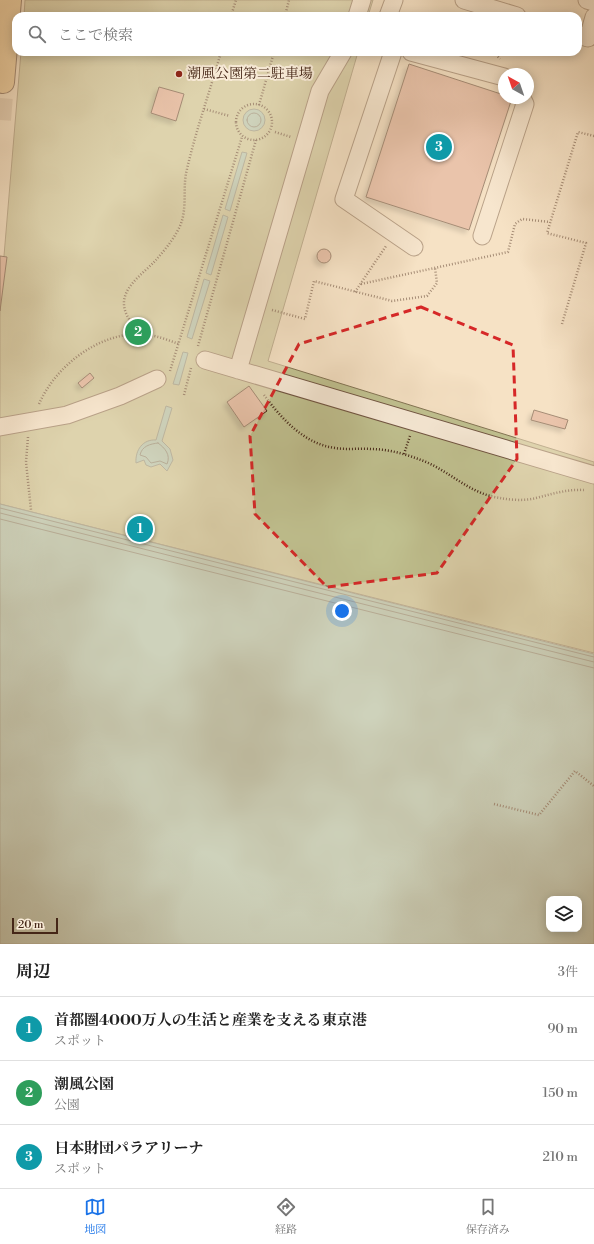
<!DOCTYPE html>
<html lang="ja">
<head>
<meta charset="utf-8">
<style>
	body { margin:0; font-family:"Libre Bodoni","Noto Serif JP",serif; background:#f2f2f2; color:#222 }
	.controls { position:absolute; right:12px; bottom:12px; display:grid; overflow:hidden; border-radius:8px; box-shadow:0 2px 10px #0003 }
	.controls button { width:36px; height:36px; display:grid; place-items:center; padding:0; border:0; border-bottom:1px solid #e0e0e0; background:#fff; color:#222; font:20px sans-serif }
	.compass { position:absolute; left:498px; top:68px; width:36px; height:36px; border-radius:50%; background:#fff; box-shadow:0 2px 10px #0003; rotate:320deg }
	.scale { position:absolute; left:12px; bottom:10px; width:46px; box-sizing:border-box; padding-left:4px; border:2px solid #452617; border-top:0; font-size:11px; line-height:14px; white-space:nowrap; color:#452617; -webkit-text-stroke:3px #f9ecd9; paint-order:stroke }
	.you { position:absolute; left:342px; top:611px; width:14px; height:14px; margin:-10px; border:3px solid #fff; border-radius:50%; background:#1a73e8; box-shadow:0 0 0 6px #1a73e833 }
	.badge { display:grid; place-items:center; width:26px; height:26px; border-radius:50%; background:#1a73e8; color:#fff; font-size:13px; font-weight:700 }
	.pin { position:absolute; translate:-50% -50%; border:2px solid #fff; box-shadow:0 1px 4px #0006 }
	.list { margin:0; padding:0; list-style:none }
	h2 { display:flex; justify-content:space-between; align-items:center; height:52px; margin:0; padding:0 16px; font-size:17px }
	h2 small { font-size:13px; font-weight:400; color:#767676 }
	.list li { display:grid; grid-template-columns:26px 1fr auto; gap:12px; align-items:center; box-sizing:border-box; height:64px; padding:0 16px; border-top:1px solid #e0e0e0 }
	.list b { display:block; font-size:15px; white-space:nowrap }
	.list p { margin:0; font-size:13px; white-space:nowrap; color:#767676 }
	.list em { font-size:13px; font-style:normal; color:#767676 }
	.icon { flex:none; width:22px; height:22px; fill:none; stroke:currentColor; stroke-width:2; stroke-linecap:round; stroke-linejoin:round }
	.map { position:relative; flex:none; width:594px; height:944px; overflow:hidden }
	.search { position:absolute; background:#fff; box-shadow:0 2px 10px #0003; left:12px; right:12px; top:12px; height:44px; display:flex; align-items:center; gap:10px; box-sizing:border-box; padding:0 14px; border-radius:12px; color:#767676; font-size:15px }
	.sheet { height:244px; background:#fff }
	nav { display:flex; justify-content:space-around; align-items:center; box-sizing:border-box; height:56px; border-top:1px solid #e0e0e0; background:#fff; font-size:11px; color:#767676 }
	nav a { display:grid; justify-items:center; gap:2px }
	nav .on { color:#1a73e8 }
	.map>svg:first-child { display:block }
	.green { fill:#c1c291; stroke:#837454 }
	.water { fill:#9dbeb0; stroke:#7a8173; fill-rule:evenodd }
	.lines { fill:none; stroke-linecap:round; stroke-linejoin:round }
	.shore { stroke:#717264; stroke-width:1 }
	.building { fill:#db9f8c; stroke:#452617; filter:url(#shadow) }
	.highway-tunnel { stroke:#d3bca2; stroke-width:22; stroke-dasharray:22 11; stroke-linecap:butt }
	.minor-casing { stroke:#715542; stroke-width:19 }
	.highway-casing { stroke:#452617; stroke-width:24 }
	.path { stroke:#452617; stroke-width:2.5; stroke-dasharray:1 2; stroke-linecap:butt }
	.minor { stroke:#f9ecd9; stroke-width:17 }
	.highway { stroke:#ebc182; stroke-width:22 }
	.marked { fill:none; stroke:#d62828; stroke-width:3; stroke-dasharray:8 5; stroke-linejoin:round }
	.poi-dot { fill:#8f2418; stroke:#f9ecd9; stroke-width:1.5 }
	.labels { text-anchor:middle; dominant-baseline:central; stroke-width:4; stroke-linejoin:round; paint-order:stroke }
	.poi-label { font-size:14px; fill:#452617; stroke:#f9ecd9; text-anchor:start }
</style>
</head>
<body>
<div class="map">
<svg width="594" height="944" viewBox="0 0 594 944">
	<defs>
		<filter id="shadow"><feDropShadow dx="-3.5" dy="3.5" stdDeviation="2" flood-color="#0004"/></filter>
	</defs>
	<rect width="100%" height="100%" fill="#f6e2c5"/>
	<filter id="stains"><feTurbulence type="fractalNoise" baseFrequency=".005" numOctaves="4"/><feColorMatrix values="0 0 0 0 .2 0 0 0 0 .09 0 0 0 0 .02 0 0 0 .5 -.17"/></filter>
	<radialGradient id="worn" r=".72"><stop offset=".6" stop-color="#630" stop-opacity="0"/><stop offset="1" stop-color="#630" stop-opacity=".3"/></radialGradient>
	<path class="green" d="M25,0H373L368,16H24Z
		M21,52H358L268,361L594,462V653L0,504V304Z"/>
	<path class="water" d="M243 120a11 11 0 1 1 22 0a11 11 0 1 1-22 0Z
		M242,152L247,153L230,211L225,209Z
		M223,215L228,217L211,275L206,273Z
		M204,279L210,281L192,339L187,337Z
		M183,352L188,353L179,385L173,384Z
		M166,406L172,408L162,441L170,449L173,460L167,471L160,464L151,467L146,465L144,460L136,463C135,450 143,439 156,440Z
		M0,504L594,654V944H0ZM549,899H579V929H549Z"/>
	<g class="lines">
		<path class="shore" d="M247 120a7 7 0 1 1 14 0a7 7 0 1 1-14 0Z
			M158,443C165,448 171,455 167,464L160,461L151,463L146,457L140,455C142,446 150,444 158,443Z
			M0,508L594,657
			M0,513L594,662
			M0,519L594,668"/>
	</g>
	<path class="building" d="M414,13L418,14L421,16H409Z
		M409,64L504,95V98H512L469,230L366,197Z
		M159,87L184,94L176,121L151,113Z
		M317 256a7 7 0 1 1 14 0a7 7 0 1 1-14 0Z
		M0,256L7,257L0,311Z
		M90,373L94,378L82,388L78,383Z
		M249,386L267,411L244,427L227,402Z
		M534,410L568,420L565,429L531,420Z"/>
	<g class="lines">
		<path class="highway-tunnel" d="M0,120L3,82"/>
		<g class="minor-casing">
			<path id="minor" d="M464,0L517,16
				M587,0L594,2
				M357,16L362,0
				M388,16L394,0
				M578,35L588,38L594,17
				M393,52L344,199L414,247
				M411,52L504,77
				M482,236L525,104L522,98
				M205,360L594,475
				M238,370L320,91L343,52
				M0,427L67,415L120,396L157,379"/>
		</g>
		<g class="highway-casing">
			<path id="highway" d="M3,82L10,0"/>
		</g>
		<path class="path" d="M231,16L236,0
			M285,16L289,0
			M494,52L500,59
			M236 122a18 18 0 1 1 36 0a18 18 0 1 1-36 0Z
			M259,105L274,52
			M204,109L230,116
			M275,132L291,137
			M361,284L508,252L515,224L522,219L550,222
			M355,292L386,246
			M272,310L305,319L314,281L392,301L427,296L437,283L435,268
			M562,324L586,243L547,233L578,132L594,136
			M144,334C134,326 123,316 124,301C126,284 144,273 155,261C164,251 174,239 180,226C188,207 182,188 187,169C196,130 210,91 221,52
			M198,346L256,140
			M170,371L242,137
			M184,395L191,368
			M264,395C281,418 304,444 335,448C347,450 359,448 371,449C388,449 405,454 421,460C449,470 469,494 500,498C511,500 525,501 536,498C552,494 567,489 584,490
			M39,404C56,365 100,332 143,334C155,335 168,340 179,344
			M28,437L26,462L31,510
			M404,454L410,436
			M494,804L539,815L575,771L594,786"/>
		<use href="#minor" class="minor"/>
		<use href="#highway" class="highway"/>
	</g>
	<path d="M0 0H594V944H0ZM421,307L513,345L517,459L437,573L327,587L255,514L250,436L299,344Z" fill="#f6e2c5" fill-opacity=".55" fill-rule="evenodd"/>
	<path class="marked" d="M421,307L513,345L517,459L437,573L327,587L255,514L250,436L299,344Z"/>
	<circle class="poi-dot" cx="179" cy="74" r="4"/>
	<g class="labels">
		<g class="poi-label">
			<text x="187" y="74">潮風公園第二駐車場</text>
		</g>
	</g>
	<rect width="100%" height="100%" filter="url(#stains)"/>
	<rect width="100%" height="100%" fill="url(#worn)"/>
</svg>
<div class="controls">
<button><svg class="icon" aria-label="layers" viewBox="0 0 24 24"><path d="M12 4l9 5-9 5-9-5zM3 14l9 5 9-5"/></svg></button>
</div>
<svg class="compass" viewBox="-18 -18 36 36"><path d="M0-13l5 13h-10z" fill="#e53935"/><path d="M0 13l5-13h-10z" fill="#767676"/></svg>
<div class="scale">20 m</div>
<div class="you"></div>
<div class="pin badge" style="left:140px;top:529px;background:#0f9aa8">1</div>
<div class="pin badge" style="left:138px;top:332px;background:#2e9e5b">2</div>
<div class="pin badge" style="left:439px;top:147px;background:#0f9aa8">3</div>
<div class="search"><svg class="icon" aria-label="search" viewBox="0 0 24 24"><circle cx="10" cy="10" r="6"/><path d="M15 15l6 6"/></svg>ここで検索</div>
</div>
<section class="sheet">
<h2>周辺<small>3件</small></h2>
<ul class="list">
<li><span class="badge" style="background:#0f9aa8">1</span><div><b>首都圏4000万人の生活と産業を支える東京港</b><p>スポット</p></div><em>90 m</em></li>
<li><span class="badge" style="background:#2e9e5b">2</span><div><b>潮風公園</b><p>公園</p></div><em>150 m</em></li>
<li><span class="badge" style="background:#0f9aa8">3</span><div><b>日本財団パラアリーナ</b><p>スポット</p></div><em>210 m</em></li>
</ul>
</section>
<nav>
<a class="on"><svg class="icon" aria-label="map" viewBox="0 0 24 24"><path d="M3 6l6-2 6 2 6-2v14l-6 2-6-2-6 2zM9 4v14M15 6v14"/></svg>地図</a>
<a><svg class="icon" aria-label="directions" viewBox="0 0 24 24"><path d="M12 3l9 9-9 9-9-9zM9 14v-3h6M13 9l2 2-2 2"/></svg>経路</a>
<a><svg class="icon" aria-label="saved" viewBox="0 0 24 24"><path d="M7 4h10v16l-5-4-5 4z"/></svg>保存済み</a>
</nav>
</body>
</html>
